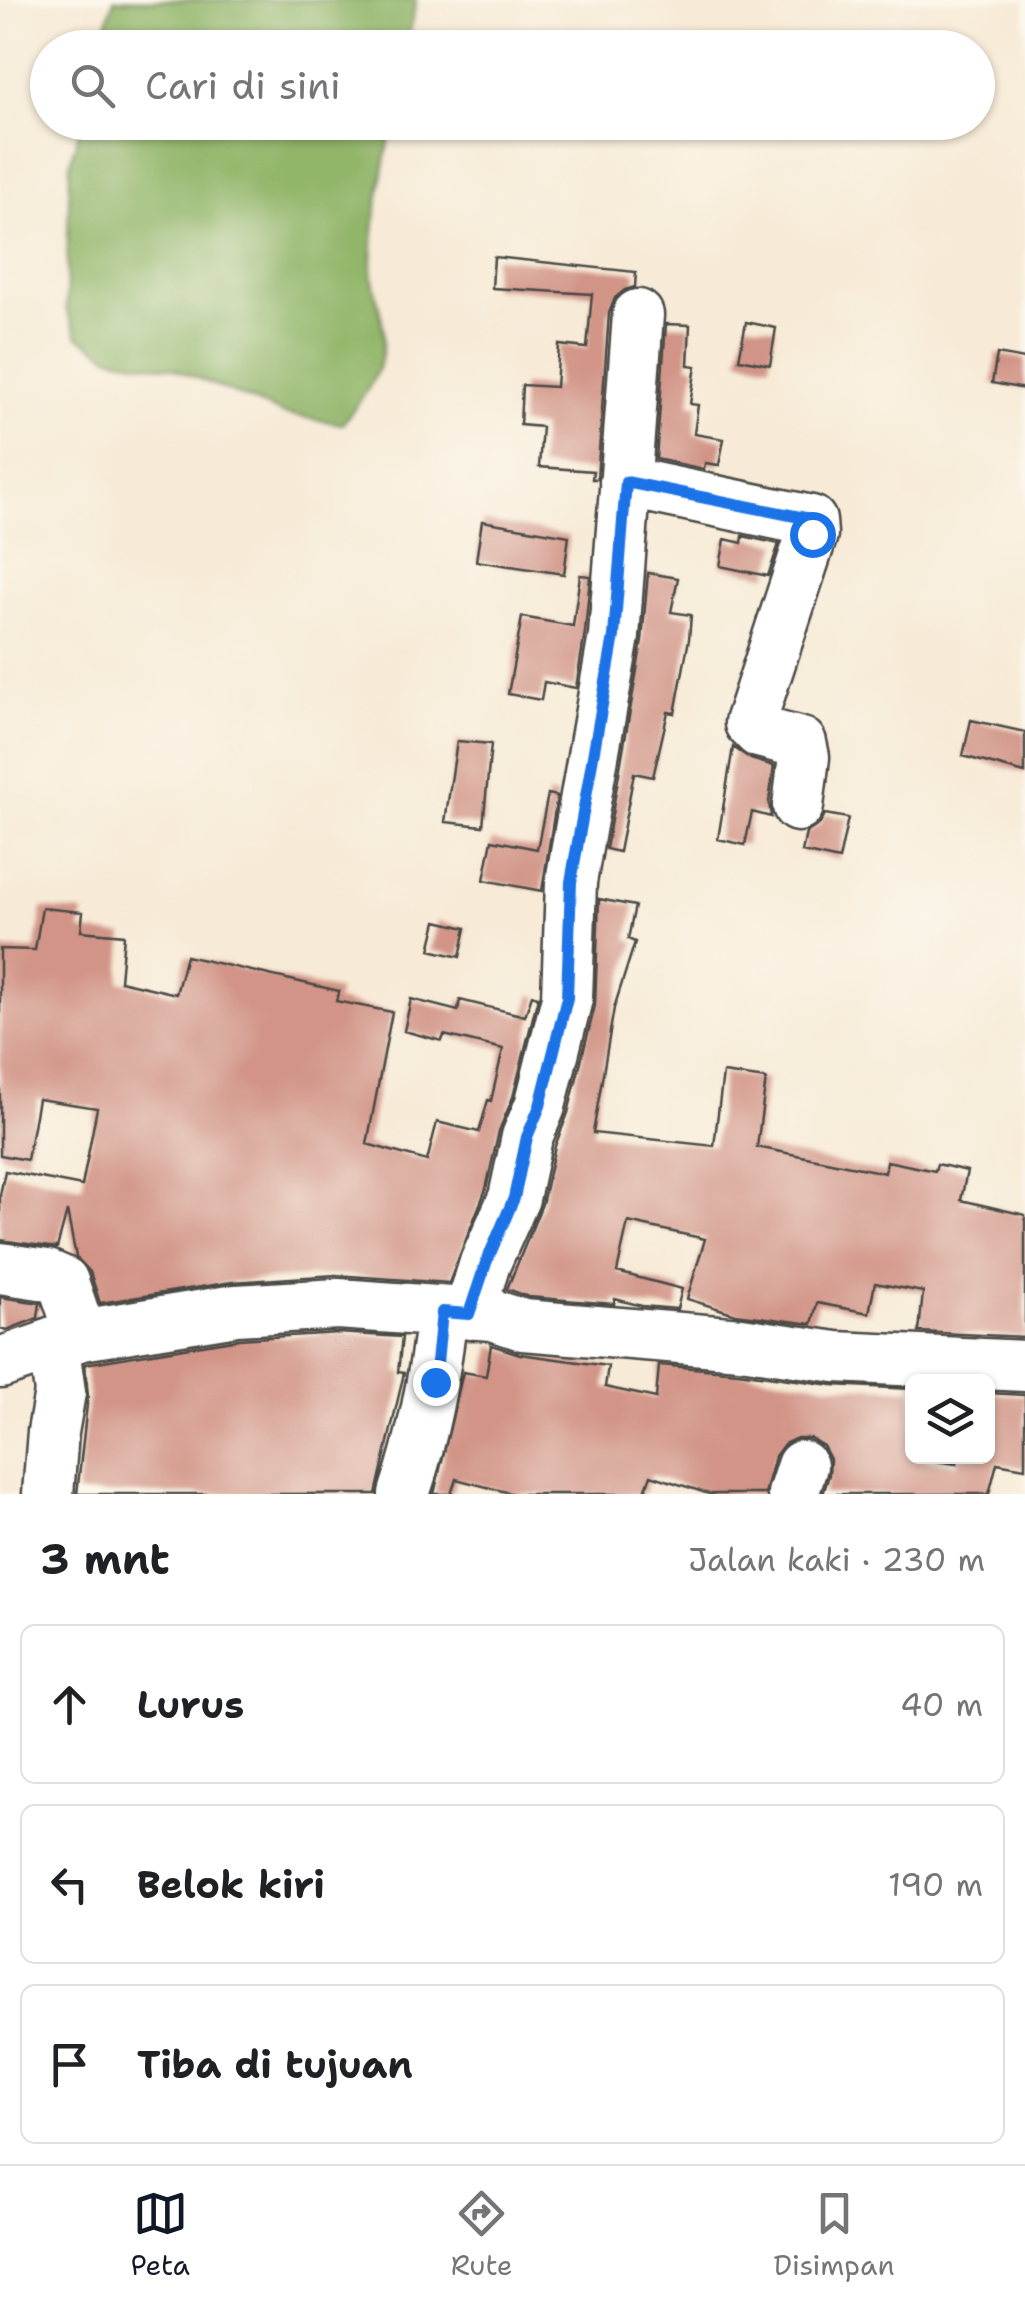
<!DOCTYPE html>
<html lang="id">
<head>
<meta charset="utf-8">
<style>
	body { margin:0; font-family:"Shantell Sans",sans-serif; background:#f6f6f6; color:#202124 }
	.controls { position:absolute; right:30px; bottom:30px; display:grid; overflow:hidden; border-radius:15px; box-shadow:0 2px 8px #0004 }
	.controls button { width:90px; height:90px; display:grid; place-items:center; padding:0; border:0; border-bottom:2px solid #e0e0e0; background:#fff; color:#202124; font:50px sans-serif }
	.stop { position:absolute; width:30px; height:30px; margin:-22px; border:8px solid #1a73e8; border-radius:50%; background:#fff }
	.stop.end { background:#1a73e8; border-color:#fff; box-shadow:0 2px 10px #0008 }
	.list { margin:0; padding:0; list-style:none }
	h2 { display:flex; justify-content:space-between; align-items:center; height:130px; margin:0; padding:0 40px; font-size:42px }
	h2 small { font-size:32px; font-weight:400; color:#757577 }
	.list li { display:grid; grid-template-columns:65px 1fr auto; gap:30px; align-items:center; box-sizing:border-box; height:160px; margin:0 20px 20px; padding:0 20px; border:2px solid #e0e0e0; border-radius:15px }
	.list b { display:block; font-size:38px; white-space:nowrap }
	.list em { font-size:32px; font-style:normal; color:#757577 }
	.icon { flex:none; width:55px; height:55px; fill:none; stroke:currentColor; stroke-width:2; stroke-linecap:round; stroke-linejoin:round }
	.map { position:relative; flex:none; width:1025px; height:1494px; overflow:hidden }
	.search { position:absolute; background:#fff; box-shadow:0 2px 8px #0004; left:30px; right:30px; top:30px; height:110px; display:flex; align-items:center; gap:25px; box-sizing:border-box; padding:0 35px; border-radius:55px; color:#757577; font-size:38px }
	.sheet { height:670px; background:#fff }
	nav { display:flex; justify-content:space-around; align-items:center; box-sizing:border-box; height:140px; border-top:2px solid #e0e0e0; background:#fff; font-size:28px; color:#757577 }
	nav a { display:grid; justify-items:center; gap:5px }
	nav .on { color:#111827 }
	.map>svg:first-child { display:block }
	.forest { fill:#91b569; stroke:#5e704a; stroke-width:2.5 }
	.building { fill:#d19487 }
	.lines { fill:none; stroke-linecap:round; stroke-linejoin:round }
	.minor-casing { stroke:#4a4845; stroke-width:55 }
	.minor { stroke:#fff; stroke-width:50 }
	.route { stroke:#1a73e8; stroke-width:12 }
</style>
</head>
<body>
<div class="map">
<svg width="1025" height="1494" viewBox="0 0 1025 1494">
	<rect width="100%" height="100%" fill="#fbf7ec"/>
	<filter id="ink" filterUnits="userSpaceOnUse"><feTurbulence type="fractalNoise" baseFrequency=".01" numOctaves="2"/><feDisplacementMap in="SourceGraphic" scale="20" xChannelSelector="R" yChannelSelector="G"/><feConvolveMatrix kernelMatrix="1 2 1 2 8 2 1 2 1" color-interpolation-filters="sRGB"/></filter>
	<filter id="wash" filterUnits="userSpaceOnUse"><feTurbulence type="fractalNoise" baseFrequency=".0048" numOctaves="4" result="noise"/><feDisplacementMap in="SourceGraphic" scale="40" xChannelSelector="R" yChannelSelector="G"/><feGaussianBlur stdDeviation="2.25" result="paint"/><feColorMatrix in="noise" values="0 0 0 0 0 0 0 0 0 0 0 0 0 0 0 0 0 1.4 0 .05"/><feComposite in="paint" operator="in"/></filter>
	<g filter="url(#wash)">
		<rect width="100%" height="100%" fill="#f7ead6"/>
		<path class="forest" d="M114,0H416L407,47H99Z
			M81,123H393C384,167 373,215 372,260C371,283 378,299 382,321C390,364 367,392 342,424L284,414L173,368L113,358L78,337L66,309L70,163Z"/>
		<g id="blocks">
			<path class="building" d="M494,257L636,272L635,287L625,290L615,298L609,313L597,479H592L593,471L539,467L542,427L520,425L522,385L556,387L559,345L587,348L592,294L492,288Z
				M746,322L776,328L770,365L739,359Z
				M666,324L690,325L688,365L696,366L690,404L698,405L694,434L724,439L719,465L705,463L704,469L656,459Z
				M997,354L1025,359V389L992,383Z
				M482,521L569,536L564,574L476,561Z
				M743,536L779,544L768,576L720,566L725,539L742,543Z
				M648,573L678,578L671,612L691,615L689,639L675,713L668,712L653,777L634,773L619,852L606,849L642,641Z
				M580,575L590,576L585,632L576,688L544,682L541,700L508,694L522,617L573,626Z
				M971,720L1025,732V773L963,756Z
				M457,741L491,744L483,826L445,822Z
				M733,747L751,759L774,766L769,802L771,817L752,812L745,845L718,839Z
				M548,794L557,796L542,891L484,880L492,840L537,849Z
				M825,814L848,818L839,860L802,852L806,833L820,824Z
				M599,899L635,906L628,939L635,942L614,1008L593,1133L714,1146L723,1073L766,1079L757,1147L885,1173L887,1161L935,1171L937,1164L967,1171L961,1200L1025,1215V1337L919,1332L923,1292L875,1283L869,1313L817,1303L812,1324L736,1314L687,1299L705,1239L628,1222L617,1272L682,1289L677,1309L642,1306L615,1299L614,1304L529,1297L507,1289L542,1204L555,1146L568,1113L595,1005Z
				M42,908L83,912L81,931L124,935L120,981L176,994L186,956L339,991L336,1001L392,1012L367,1144L427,1161L437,1122L479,1132L488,1100L491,1101L503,1049L444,1035L442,1041L404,1031L411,999L458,1011L460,1000L525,1016L532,995L538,997L513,1097L499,1131L486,1189L449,1283L336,1275L232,1282L100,1303L90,1272L76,1257L67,1211L57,1248L0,1240V1195L5,1171L82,1186L97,1108L38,1099L27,1160L0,1155V949L35,950Z
				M437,921L466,928L460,957L430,950Z
				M0,1297L40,1303L38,1318L7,1330L0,1328Z
				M338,1333L402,1337L398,1372L404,1373L376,1494H77L88,1396L85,1364L239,1339Z
				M491,1345L520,1354L608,1366L605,1387L656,1398L659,1365L738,1372L832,1385L912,1389V1458L957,1464L959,1456H988V1393L1025,1395V1468L997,1463L989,1494H823L829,1475L830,1459L823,1446L810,1438H797L784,1444L775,1456L765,1494H709L651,1475L644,1494H514L456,1479L451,1494H434L463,1372L486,1376Z"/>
		</g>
	</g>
	<g filter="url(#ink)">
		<use href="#blocks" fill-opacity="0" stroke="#4a4845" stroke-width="2.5"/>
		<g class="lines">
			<g class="minor-casing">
				<path id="minor" d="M625,482L811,521L812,534L750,723L759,732L801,743L804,757L798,806
					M0,1268L47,1275L63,1282L81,1335
					M469,1314L485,1263L514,1198L527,1137L540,1106L567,998L571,882L614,636L638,315
					M0,1363L81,1335L236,1310L338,1304L493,1315L523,1325L741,1343L836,1357L1025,1366
					M48,1494L53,1432L60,1392L53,1342
					M404,1494C424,1434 435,1376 442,1312
					M793,1494L802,1466"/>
			</g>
			<use href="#minor" class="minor"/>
		</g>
	</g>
	<g class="lines" filter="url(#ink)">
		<path class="route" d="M435,1382L442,1312L469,1314L486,1263L514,1198L527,1137L540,1106L567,998L571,882L614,636L626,482L805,518L811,521L812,534"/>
	</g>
</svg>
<div class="controls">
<button><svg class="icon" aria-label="layers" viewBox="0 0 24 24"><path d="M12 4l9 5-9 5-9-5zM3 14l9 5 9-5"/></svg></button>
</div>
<div class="stop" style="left:812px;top:534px"></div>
<div class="stop end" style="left:435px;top:1382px"></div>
<div class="search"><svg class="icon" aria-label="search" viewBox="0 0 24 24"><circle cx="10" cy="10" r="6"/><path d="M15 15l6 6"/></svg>Cari di sini</div>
</div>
<section class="sheet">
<h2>3 mnt<small>Jalan kaki · 230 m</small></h2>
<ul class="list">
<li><svg class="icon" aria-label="ahead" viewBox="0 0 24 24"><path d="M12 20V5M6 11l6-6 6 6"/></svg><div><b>Lurus</b></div><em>40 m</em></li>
<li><svg class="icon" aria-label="left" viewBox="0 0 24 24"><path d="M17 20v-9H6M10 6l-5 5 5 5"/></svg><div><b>Belok kiri</b></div><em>190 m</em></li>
<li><svg class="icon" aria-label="arrive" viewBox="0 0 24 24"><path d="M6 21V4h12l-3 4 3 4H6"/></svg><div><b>Tiba di tujuan</b></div></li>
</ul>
</section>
<nav>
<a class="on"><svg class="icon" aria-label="map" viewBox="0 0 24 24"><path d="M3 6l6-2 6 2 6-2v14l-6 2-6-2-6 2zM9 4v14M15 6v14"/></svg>Peta</a>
<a><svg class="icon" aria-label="directions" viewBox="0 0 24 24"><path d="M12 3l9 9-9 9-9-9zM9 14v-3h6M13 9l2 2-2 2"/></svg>Rute</a>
<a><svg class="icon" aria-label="saved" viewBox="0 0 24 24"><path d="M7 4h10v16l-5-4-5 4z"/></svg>Disimpan</a>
</nav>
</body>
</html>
